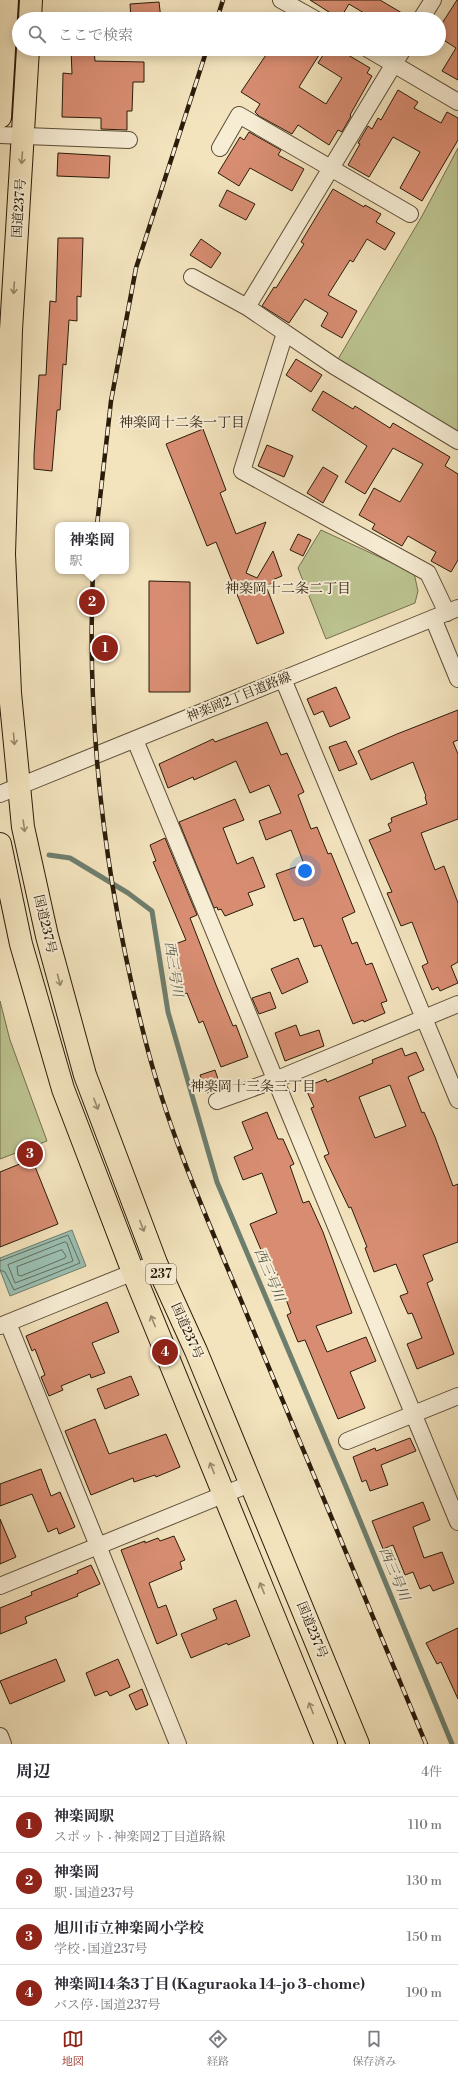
<!DOCTYPE html>
<html lang="ja">
<head>
<meta charset="utf-8">
<style>
	body { margin:0; font-family:"Libre Bodoni","Noto Serif JP",serif; background:#f7f7f7; color:#2b2b33 }
	.you { position:absolute; left:305px; top:871px; width:14px; height:14px; margin:-10px; border:3px solid #fff; border-radius:50%; background:#1a73e8; box-shadow:0 0 0 6px #1a73e833 }
	.badge { display:grid; place-items:center; width:26px; height:26px; border-radius:50%; background:#8f2418; color:#fff; font-size:13px; font-weight:700 }
	.pin { position:absolute; translate:-50% -50%; border:2px solid #fff; box-shadow:0 1px 4px #0006 }
	.popup { position:absolute; left:55px; top:522px; width:74px; height:52px; box-sizing:border-box; display:grid; place-content:center; border-radius:8px; background:#fff; filter:drop-shadow(0 1px 3px #0005); font-size:13px; white-space:nowrap; color:#7c7c81 }
	.popup b { font-size:15px; color:#2b2b33 }
	.popup::after { content:''; position:absolute; left:50%; top:100%; margin-left:-8px; border:8px solid transparent; border-top-color:#fff }
	.list { margin:0; padding:0; list-style:none }
	h2 { display:flex; justify-content:space-between; align-items:center; height:52px; margin:0; padding:0 16px; font-size:17px }
	h2 small { font-size:13px; font-weight:400; color:#7c7c81 }
	.list li { display:grid; grid-template-columns:26px 1fr auto; gap:12px; align-items:center; box-sizing:border-box; height:56px; padding:0 16px; border-top:1px solid #e1e1e2 }
	.list b { display:block; font-size:15px; white-space:nowrap }
	.list p { margin:0; font-size:13px; white-space:nowrap; color:#7c7c81 }
	.list em { font-size:13px; font-style:normal; color:#7c7c81 }
	.icon { flex:none; width:22px; height:22px; fill:none; stroke:currentColor; stroke-width:2; stroke-linecap:round; stroke-linejoin:round }
	.map { position:relative; flex:none; width:458px; height:1744px; overflow:hidden }
	.search { position:absolute; background:#fff; box-shadow:0 2px 10px #0003; left:12px; right:12px; top:12px; height:44px; display:flex; align-items:center; gap:10px; box-sizing:border-box; padding:0 14px; border-radius:22px; color:#7c7c81; font-size:15px }
	.sheet { height:276px; background:#fff }
	nav { display:flex; justify-content:space-around; align-items:center; box-sizing:border-box; height:56px; border-top:1px solid #e1e1e2; background:#fff; font-size:11px; color:#7c7c81 }
	nav a { display:grid; justify-items:center; gap:2px }
	nav .on { color:#8f2418 }
	.map>svg:first-child { display:block }
	.green { fill:#bcc491; stroke:#74704e }
	.water { fill:#9bbfb1; stroke:#6e7e6e }
	.lines { fill:none; stroke-linecap:round; stroke-linejoin:round }
	.shore { stroke:#636e5e; stroke-width:1 }
	.stream { stroke:#6e7e6e; stroke-width:5 }
	.building { fill:#d88d72; stroke:#2b1c0a; fill-rule:evenodd }
	.minor-casing { stroke:#5d4e37; stroke-width:18 }
	.trunk-casing { stroke:#2b1c0a; stroke-width:24 }
	.minor { stroke:#f7edd5; stroke-width:16 }
	.trunk { stroke:#f3e4be; stroke-width:22 }
	.rail-casing { stroke:#2b1c0a; stroke-width:4.5 }
	.rail { stroke:#f7edd5; stroke-width:3; stroke-dasharray:9; stroke-linecap:butt }
	.oneway { stroke:#998a6d }
	.labels { text-anchor:middle; dominant-baseline:central; stroke-width:4; stroke-linejoin:round; paint-order:stroke }
	.shield { fill:#f7edd5; stroke:#685b47; stroke-width:1 }
	.shield-label { font-size:12px; font-weight:bold; fill:#2b1c0a }
	.street-label { font-size:13px; fill:#2b1c0a; stroke:#f7edd5 }
	.neighbourhood-label { font-size:14px; fill:#2b1c0a; stroke:#f7edd5 }
	.water-label { font-size:14px; font-style:italic; fill:#525544; stroke:#f7edd5 }
</style>
</head>
<body>
<div class="map">
<svg width="458" height="1744" viewBox="0 0 458 1744">
	<rect width="100%" height="100%" fill="#f3e4be"/>
	<filter id="stains"><feTurbulence type="fractalNoise" baseFrequency=".005" numOctaves="4"/><feColorMatrix values="0 0 0 0 .2 0 0 0 0 .09 0 0 0 0 .02 0 0 0 .5 -.17"/></filter>
	<radialGradient id="worn" r=".72"><stop offset=".6" stop-color="#630" stop-opacity="0"/><stop offset="1" stop-color="#630" stop-opacity=".3"/></radialGradient>
	<path class="green" d="M458,148V441L334,366L422,216Z
		M321,530L414,573L418,591L415,603L326,639L298,568Z
		M0,1001L10,1040L47,1141L0,1159Z"/>
	<path class="water" d="M72,1230L86,1266L10,1296L0,1270V1258Z"/>
	<g class="lines">
		<path class="shore" d="M65,1242L67,1243L73,1261L15,1283L8,1265Z
			M62,1250L66,1256L65,1258L21,1276L18,1275L17,1267Z
			M0,1261L68,1235L80,1263L14,1290L5,1272L0,1270"/>
		<path class="stream" d="M49,855L70,858L128,893L152,911L168,1012L217,1182L347,1489L452,1744"/>
	</g>
	<path class="building" d="M310,0H380L412,19H374L349,4L340,19Z
		M457,0H458V80L442,71L456,48L439,37V28Z
		M159,2L161,19H131L130,4Z
		M71,49H94L95,61L144,62V82H133L132,111H127V130L101,129V118L62,117L63,73L72,74Z
		M270,49H310L319,55L299,87L326,104L342,78L318,63L327,49H338L370,68L367,73L372,76L350,115L351,116L342,132L338,130L329,145L298,125L292,134L259,116L255,112L260,104L241,92Z
		M398,90L418,102L414,108L441,123L447,112L458,118V140L422,201L400,188L420,152L393,137L369,177L348,165L360,144L358,143L368,126L372,129L378,118L381,120Z
		M249,132L281,150L278,155L304,169L292,191L250,168L239,186L218,173L240,137L244,140Z
		M58,153L110,156L109,178L57,176Z
		M333,189L364,207L365,205L381,214L376,222L395,233L385,250L367,239L353,262L350,260L328,295L357,311L342,338L321,326L328,313L305,299L289,323L262,306L274,287L276,288L304,244L301,242Z
		M227,190L255,204L246,220L219,206Z
		M58,238H83L81,297L77,296V321L69,320L66,365L63,364L60,410H57L52,471L34,469V455L39,375H46L50,301L56,302Z
		M201,239L221,253L211,268L190,255Z
		M296,359L322,375L311,392L286,375Z
		M323,391L353,409L355,406L390,428L393,423L450,457L445,466L458,474V560L451,572L431,561L436,552L408,536L402,546L372,529L375,524L359,515L374,488L400,502L423,464L393,448L365,494L345,482L367,446L312,410Z
		M203,429L226,490L220,493L236,534L266,522L246,573L257,578L273,551L282,576L272,580L273,583L266,586L284,633L257,644L216,542L207,546L166,444Z
		M267,445L293,456L284,477L258,466Z
		M323,467L338,476L323,503L307,493Z
		M298,534L311,540L303,556L290,550Z
		M149,581L190,582V692H149Z
		M336,687L350,718L330,727L323,711L314,715L307,699Z
		M458,710V740L453,742L458,754V819L421,833L435,870L444,866L458,903V962L451,966L458,983L440,991L438,987L432,990L422,966L428,963L412,922L401,926L387,893L392,892L369,840L391,831L388,824L392,822L391,818L427,804L425,797L426,796L413,762L371,780L358,751L397,734Z
		M267,722L281,755L287,753L304,792L298,795L311,829L317,827L328,854L331,853L355,912L342,918L352,944L357,942L366,965L372,963L387,1001L381,1003L385,1013L364,1022L363,1020L353,1024L321,945L314,947L303,918L294,921L276,874L304,864L291,830L266,840L259,821L281,813L269,785L250,793L236,761L194,780L193,777L168,788L159,764L213,739L215,742Z
		M346,741L357,764L339,771L329,747Z
		M235,799L244,820L223,828L237,864L253,857L265,887L248,893L253,905L225,916L221,909L218,910L217,907L214,908L179,822Z
		M165,838L197,915L190,918L216,985L233,1026L236,1025L248,1057L221,1067L203,1021L199,1023L187,993L185,994L167,947L186,940L153,862L156,861L150,845Z
		M298,958L308,982L282,994L271,969Z
		M270,992L276,1008L259,1014L252,998Z
		M296,1025L300,1036L319,1030L324,1046L285,1061L275,1033Z
		M402,1048L405,1056L416,1052L424,1070L408,1077L422,1113L424,1112L435,1137L453,1186L458,1184V1242L423,1255L433,1280L427,1283L454,1354L417,1369L407,1344L422,1338L412,1313L408,1314L400,1296L408,1293L396,1264L374,1272L365,1248L367,1247L351,1207L349,1208L324,1156L329,1154L311,1108L314,1107L305,1087L326,1079L327,1082L373,1063L372,1060ZM390,1085L406,1126L375,1138L359,1097Z
		M215,1070L221,1088L207,1093L200,1075Z
		M267,1112L278,1139H283L294,1164L290,1166L303,1203L309,1201L323,1232L352,1313L316,1326L327,1352L366,1337L376,1361L350,1372L365,1408L338,1419L305,1340L298,1342L287,1315L291,1313L275,1269L270,1271L250,1224L277,1213L262,1173L243,1180L234,1157L253,1149L242,1122Z
		M32,1159L58,1224L0,1247V1172Z
		M107,1302L119,1332L92,1343L105,1373L91,1378L90,1374L61,1386L63,1390L49,1396L41,1377L45,1375L35,1349L32,1351L26,1336Z
		M131,1376L139,1395L105,1409L97,1389Z
		M95,1419L109,1454L166,1434L180,1467L156,1477L155,1475L134,1482L133,1478L91,1495L65,1431Z
		M410,1438L416,1451L381,1465L388,1485L370,1491L366,1480L362,1482L353,1457L375,1448L376,1451Z
		M41,1469L51,1496L60,1492L75,1527L59,1534L57,1528L48,1532L32,1494L0,1506V1484Z
		M423,1502L430,1520L413,1527L424,1558L442,1552L454,1583L433,1591L430,1585L420,1589L413,1572L405,1575L393,1545L383,1549L372,1521Z
		M0,1519L16,1557L0,1564Z
		M174,1536L185,1560L180,1562L182,1569L149,1583L158,1608L166,1605L177,1635L157,1644L121,1550L145,1541V1543L158,1538L160,1541Z
		M91,1565L100,1584L77,1594L78,1596L25,1617L27,1623L0,1634V1608L32,1595L31,1592L78,1573L77,1571Z
		M236,1600L250,1636L228,1645L227,1643L191,1658L181,1634L217,1619L213,1609Z
		M458,1628V1699L441,1662L437,1664L426,1643Z
		M56,1659L65,1681L10,1704L0,1681Z
		M118,1659L130,1687L110,1696L107,1691L95,1696L86,1673Z
		M142,1689L148,1705L136,1710L129,1695Z"/>
	<g class="lines">
		<g class="minor-casing">
			<path id="minor" d="M281,0L315,19
				M421,19L433,0
				M368,49L458,102
				M0,135L129,140
				M220,148L239,115L410,214
				M192,277L247,307L334,366L458,441
				M247,307L403,49
				M285,333L242,471L428,573L447,613
				M433,618L458,679
				M283,679L458,1100
				M135,740L458,1522
				M0,794L458,608
				M217,1101L275,1080L458,1004
				M8,1323L178,1744
				M0,1326L156,1263
				M347,1441L458,1396
				M0,1586L252,1483
				M0,1736L3,1744"/>
		</g>
		<g class="trunk-casing">
			<path id="trunk" d="M30,19L31,0
				M28,49L11,330L4,554L10,693L23,827L47,936L85,1075L156,1263L196,1351L358,1744
				M0,117L7,0
				M0,844L21,944L63,1089L133,1272L326,1744"/>
		</g>
		<use href="#minor" class="minor"/>
		<use href="#trunk" class="trunk"/>
		<g class="rail-casing">
			<path id="rail" d="M217,19L223,0
				M97,525L111,401L136,268L207,49
				M93,571C86,730 106,889 146,1043C171,1141 214,1234 252,1327C310,1466 368,1605 426,1744"/>
		</g>
		<use href="#rail" class="rail"/>
	</g>
	<defs><path id="oneway-shaft" d="M-6 0H5M1.5-3L5.5 0L1.5 3" fill="none" stroke-width="1.6" stroke-linecap="round" stroke-linejoin="round"/></defs>
	<g class="oneway">
		<use href="#oneway-shaft" transform="translate(22 158) rotate(94)"/>
		<use href="#oneway-shaft" transform="translate(14 288) rotate(94)"/>
		<use href="#oneway-shaft" transform="translate(14 739) rotate(85)"/>
		<use href="#oneway-shaft" transform="translate(24 826) rotate(82)"/>
		<use href="#oneway-shaft" transform="translate(59 980) rotate(75)"/>
		<use href="#oneway-shaft" transform="translate(96 1104) rotate(69)"/>
		<use href="#oneway-shaft" transform="translate(142 1226) rotate(69)"/>
		<use href="#oneway-shaft" transform="translate(153 1321) rotate(-112)"/>
		<use href="#oneway-shaft" transform="translate(212 1468) rotate(-112)"/>
		<use href="#oneway-shaft" transform="translate(262 1588) rotate(-112)"/>
		<use href="#oneway-shaft" transform="translate(311 1708) rotate(-112)"/>
	</g>
	<g class="labels">
		<rect class="shield" x="146" y="1264" width="30" height="20" rx="3"/>
		<g class="shield-label">
			<text x="161" y="1274">237</text>
		</g>
		<g class="street-label">
			<text transform="translate(19 208) rotate(-86)">国道237号</text>
			<text transform="translate(239 697) rotate(-22)">神楽岡2丁目道路線</text>
			<text transform="translate(45 924) rotate(77)">国道237号</text>
			<text transform="translate(187 1331) rotate(66)">国道237号</text>
			<text transform="translate(312 1630) rotate(68)">国道237号</text>
		</g>
		<g class="neighbourhood-label">
			<text x="182" y="423">神楽岡十二条一丁目</text>
			<text x="288" y="589">神楽岡十二条二丁目</text>
			<text x="253" y="1087">神楽岡十三条三丁目</text>
		</g>
		<g class="water-label">
			<text transform="translate(173 969) rotate(81)">西三号川</text>
			<text transform="translate(269 1275) rotate(67)">西三号川</text>
			<text transform="translate(394 1574) rotate(67)">西三号川</text>
		</g>
	</g>
	<rect width="100%" height="100%" filter="url(#stains)"/>
	<rect width="100%" height="100%" fill="url(#worn)"/>
</svg>
<div class="you"></div>
<div class="pin badge" style="left:105px;top:648px">1</div>
<div class="pin badge" style="left:92px;top:602px">2</div>
<div class="popup"><b>神楽岡</b>駅</div>
<div class="pin badge" style="left:30px;top:1154px">3</div>
<div class="pin badge" style="left:165px;top:1352px">4</div>
<div class="search"><svg class="icon" aria-label="search" viewBox="0 0 24 24"><circle cx="10" cy="10" r="6"/><path d="M15 15l6 6"/></svg>ここで検索</div>
</div>
<section class="sheet">
<h2>周辺<small>4件</small></h2>
<ul class="list">
<li><span class="badge">1</span><div><b>神楽岡駅</b><p>スポット · 神楽岡2丁目道路線</p></div><em>110 m</em></li>
<li><span class="badge">2</span><div><b>神楽岡</b><p>駅 · 国道237号</p></div><em>130 m</em></li>
<li><span class="badge">3</span><div><b>旭川市立神楽岡小学校</b><p>学校 · 国道237号</p></div><em>150 m</em></li>
<li><span class="badge">4</span><div><b>神楽岡14条3丁目 (Kaguraoka 14-jo 3-chome)</b><p>バス停 · 国道237号</p></div><em>190 m</em></li>
</ul>
</section>
<nav>
<a class="on"><svg class="icon" aria-label="map" viewBox="0 0 24 24"><path d="M3 6l6-2 6 2 6-2v14l-6 2-6-2-6 2zM9 4v14M15 6v14"/></svg>地図</a>
<a><svg class="icon" aria-label="directions" viewBox="0 0 24 24"><path d="M12 3l9 9-9 9-9-9zM9 14v-3h6M13 9l2 2-2 2"/></svg>経路</a>
<a><svg class="icon" aria-label="saved" viewBox="0 0 24 24"><path d="M7 4h10v16l-5-4-5 4z"/></svg>保存済み</a>
</nav>
</body>
</html>
